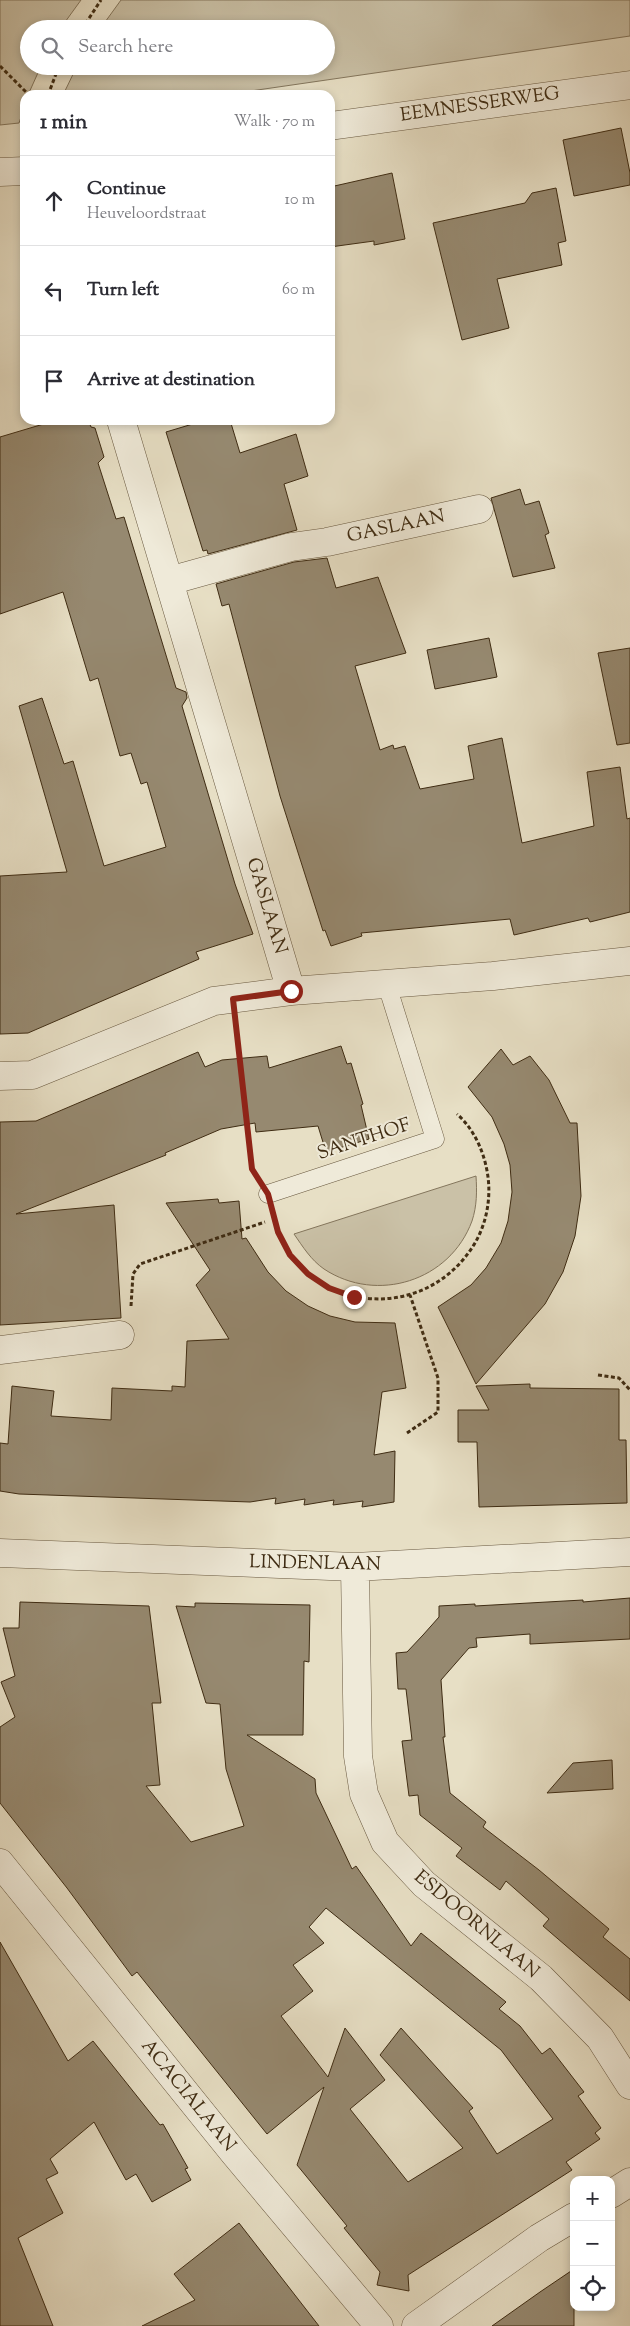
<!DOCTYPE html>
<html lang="en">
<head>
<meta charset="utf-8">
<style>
	body { margin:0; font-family:"Sorts Mill Goudy",serif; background:#f2f2f3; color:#2b2b33 }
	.controls { position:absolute; right:15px; bottom:15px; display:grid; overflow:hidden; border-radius:10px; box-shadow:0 2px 8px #0003 }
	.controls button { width:45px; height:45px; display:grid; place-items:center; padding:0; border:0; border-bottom:1px solid #e1e1e2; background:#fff; color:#2b2b33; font:25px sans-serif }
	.stop { position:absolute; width:15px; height:15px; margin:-11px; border:4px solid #8f2418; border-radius:50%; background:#fff }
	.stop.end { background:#8f2418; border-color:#fff; box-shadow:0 1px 5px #0008 }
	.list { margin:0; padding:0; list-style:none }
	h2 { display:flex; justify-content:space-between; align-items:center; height:65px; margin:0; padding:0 20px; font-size:21px }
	h2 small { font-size:16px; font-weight:400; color:#7c7c81 }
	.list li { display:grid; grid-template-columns:32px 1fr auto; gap:15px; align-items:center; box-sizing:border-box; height:90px; padding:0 20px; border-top:1px solid #e1e1e2 }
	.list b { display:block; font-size:19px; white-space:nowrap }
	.list p { margin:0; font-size:16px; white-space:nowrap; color:#7c7c81 }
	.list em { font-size:16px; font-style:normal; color:#7c7c81 }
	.icon { flex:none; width:28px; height:28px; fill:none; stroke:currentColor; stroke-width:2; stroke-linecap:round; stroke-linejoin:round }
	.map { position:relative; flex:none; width:630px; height:2326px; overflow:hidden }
	.search { position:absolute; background:#fff; box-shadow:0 2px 8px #0003; left:20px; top:20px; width:315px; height:55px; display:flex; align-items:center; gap:12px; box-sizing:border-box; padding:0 18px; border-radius:28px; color:#7c7c81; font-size:19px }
	.panel { position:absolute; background:#fff; box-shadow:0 2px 8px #0003; left:20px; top:90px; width:315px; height:335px; border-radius:15px }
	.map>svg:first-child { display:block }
	.green { fill:#cac1a7; stroke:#84765d }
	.building { fill:#968970; stroke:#3f2c13; fill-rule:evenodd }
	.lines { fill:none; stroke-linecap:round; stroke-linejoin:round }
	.service-casing { stroke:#695940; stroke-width:19 }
	.minor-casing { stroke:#695940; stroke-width:29 }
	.tertiary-casing { stroke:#695940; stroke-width:29 }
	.path { stroke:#3f2c13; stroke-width:3; stroke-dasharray:4 2.5; stroke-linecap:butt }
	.service { stroke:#efead9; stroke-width:18 }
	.minor { stroke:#efead9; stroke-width:28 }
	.tertiary { stroke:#efead9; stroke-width:28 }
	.route { stroke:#8f2418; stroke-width:6 }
	.labels { text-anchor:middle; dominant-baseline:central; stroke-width:4; stroke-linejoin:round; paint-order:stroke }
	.street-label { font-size:19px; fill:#3f2c13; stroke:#efead9 }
</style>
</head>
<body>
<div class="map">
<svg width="630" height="2326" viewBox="0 0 630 2326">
	<rect width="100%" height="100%" fill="#e7dfc5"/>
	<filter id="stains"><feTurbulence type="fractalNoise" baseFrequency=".004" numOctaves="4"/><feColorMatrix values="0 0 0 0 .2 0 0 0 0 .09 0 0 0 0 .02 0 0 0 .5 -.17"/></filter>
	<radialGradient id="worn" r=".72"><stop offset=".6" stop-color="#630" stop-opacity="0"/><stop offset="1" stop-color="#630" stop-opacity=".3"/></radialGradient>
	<path class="green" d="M0,0H81L60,29H29V66H41L28,95H25V105L19,123L0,125Z
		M121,0H630V36L223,95H63L77,66H326V29H100Z
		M476,1176C477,1191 477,1206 472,1221C450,1281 377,1304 324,1269C311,1260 303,1247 294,1234Z"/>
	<path class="building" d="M621,128L630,173V185L574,196L563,140Z
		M392,173L405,239L374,245V241L330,247V187Z
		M556,188L566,241L558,243L562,265L497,279L509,328L462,340L433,223L525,203L532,193Z
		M57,420H88L91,427L95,428L104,457L98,463L116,519L124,517L176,688L186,692L187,698L182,706L235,884L253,934L196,952L199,959L28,1033L0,1034V876L67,872L19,706L42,698L64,764L73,761L104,866L166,847L147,782L141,784L131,753L120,756L98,678L90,681L63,592L0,614V437Z
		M206,420H230L240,453L296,434L308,476L284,484L297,530L208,554L207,550L203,551L166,432Z
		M520,489L525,505L539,501L549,533L545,535L555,568L513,577L491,498Z
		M327,558L336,588L378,577L406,653L355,666L380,750L393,745L394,749L405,746L420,789L474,779L468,746L502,738L522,843L594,826L587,772L620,767L627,819L630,818V912L590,922L588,918L514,935L510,919L361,933L362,936L331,946L325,930L323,931L280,796L229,604L222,606L216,584L294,562Z
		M489,638L497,677L435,689L427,650Z
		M630,648V743L617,745L598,653Z
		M341,1046L347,1064L351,1063L363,1104L361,1105L369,1139L326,1152L318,1126L256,1132L255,1123L221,1129L165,1153L166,1155L16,1214L114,1205L121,1318L0,1325V1122L36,1121L198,1052L205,1067L222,1060L267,1056L269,1068Z
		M501,1049L513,1065L530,1056L549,1080L570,1123H577L581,1196L575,1236L563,1272L545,1304L476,1384L438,1307L471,1285L486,1268L501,1243L508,1221L512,1192L510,1165L504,1144L492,1117L468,1087Z
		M218,1199L219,1203L239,1201L242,1239L246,1238L268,1272L286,1291L308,1306L330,1316L355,1322L395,1323L406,1388L382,1392L374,1455L395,1451L394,1502L362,1507L363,1501L333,1505L334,1500L304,1505L305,1499L275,1504L276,1498L250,1502L19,1494L0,1491V1443L8,1444L12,1386L54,1391L51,1416L111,1420L112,1388L172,1391V1386L185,1387L187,1341L229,1339L196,1285L210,1270L166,1203Z
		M530,1384V1388L619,1389V1440H626L627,1503L479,1507L477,1442H458V1410H489L476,1386Z
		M630,1598V1639L530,1644V1634L476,1638L477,1647L469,1648L441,1680L445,1737H443L450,1793L486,1822L483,1827L539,1870L609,1929L603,1937L630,1959V2001L543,1926L549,1919L506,1881L500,1890L456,1856L462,1848L420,1815L418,1795L409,1796L402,1741L412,1740L406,1689H398L396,1653L407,1652L423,1635L439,1617V1606L475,1604V1606L583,1600V1602Z
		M20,1602L149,1606L161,1703H152L160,1785L146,1786L191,1842L244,1826L226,1769L220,1704L206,1703L176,1606L195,1607V1603L310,1605L309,1662L304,1661L303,1735H247L315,1779L316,1793L352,1869L356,1866L411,1946L421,1933L506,2002L499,2009L520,2026L542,2054L550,2048L584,2092L578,2096L601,2128L595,2133L600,2139L566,2162L572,2170L408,2275L409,2291L377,2285L380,2272L344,2228L347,2226L297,2165L324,2087L267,2134L137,1972L132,1976L67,1888L0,1803V1727L15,1717L1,1682L15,1676L3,1628H19ZM326,1908L501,2050L553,2119L497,2154L469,2111L473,2108L401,2028L380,2055L463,2148L408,2182L350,2109L385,2080L345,2028L328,2077L281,2016L313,1991L293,1965L324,1943L309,1927Z
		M612,1760L613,1789L547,1793L573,1763Z
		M0,1942L68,2061L93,2041L160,2125L163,2124L188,2168L185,2169L191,2180L152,2202L136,2174L126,2180L94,2122L50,2159L58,2173L46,2179L63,2213L18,2238L53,2326H0Z
		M239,2223L319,2326H142L195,2300L174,2274Z
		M574,2269V2326H492L540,2292Z"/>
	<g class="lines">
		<g class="service-casing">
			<path id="service" d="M268,1194L435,1139L387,985"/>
		</g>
		<g class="minor-casing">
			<path id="minor" d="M121,420L291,991L493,976L630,961
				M169,581L291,547L327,542L479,509
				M0,1076L32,1075L214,1001L291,991
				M0,1350L120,1335
				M0,1553L355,1567L630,1552
				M355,1567L358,1756L364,1794L385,1842L424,1884L541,1978L600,2038L630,2085
				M0,1863L234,2153L379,2326
				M611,2194L630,2182
				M416,2326L539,2238L574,2217"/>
		</g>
		<g class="tertiary-casing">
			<path id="tertiary" d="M330,126L630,85
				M0,172L25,171"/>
		</g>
		<path class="path" d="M82,29L101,0
			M0,66L29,95
			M48,95L59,66
			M237,1031L253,1171
			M274,1220C302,1314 425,1327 475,1243C486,1224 491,1200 488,1177C485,1154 475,1130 457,1114
			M131,1306L133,1274L140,1264L265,1222
			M598,1375L619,1378L630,1390
			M407,1433L438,1412V1378L410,1295"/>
		<use href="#service" class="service"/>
		<use href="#minor" class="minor"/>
		<use href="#tertiary" class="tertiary"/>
	</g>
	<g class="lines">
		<path class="route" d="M291,991L233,999L252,1169L268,1194L278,1232L290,1255L308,1274L329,1288L354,1297"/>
	</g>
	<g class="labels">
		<g class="street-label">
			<text transform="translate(480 105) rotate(-8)">EEMNESSERWEG</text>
			<text transform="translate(396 527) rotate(-12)">GASLAAN</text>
			<text transform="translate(266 906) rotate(73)">GASLAAN</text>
			<text transform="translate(364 1140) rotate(-18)">SANTHOF</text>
			<text transform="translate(315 1564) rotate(1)">LINDENLAAN</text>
			<text transform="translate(476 1925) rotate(40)">ESDOORNLAAN</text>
			<text transform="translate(188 2096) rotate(51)">ACACIALAAN</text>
		</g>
	</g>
	<rect width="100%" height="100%" filter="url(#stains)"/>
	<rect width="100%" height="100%" fill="url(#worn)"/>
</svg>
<div class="controls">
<button>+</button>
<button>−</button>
<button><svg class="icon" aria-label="locate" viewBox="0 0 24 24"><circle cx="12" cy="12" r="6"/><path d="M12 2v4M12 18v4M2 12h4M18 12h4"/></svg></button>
</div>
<div class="stop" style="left:291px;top:991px"></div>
<div class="stop end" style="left:354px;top:1297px"></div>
<div class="search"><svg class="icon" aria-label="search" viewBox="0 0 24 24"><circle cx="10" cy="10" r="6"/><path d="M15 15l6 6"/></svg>Search here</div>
<section class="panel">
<h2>1 min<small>Walk · 70 m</small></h2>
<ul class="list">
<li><svg class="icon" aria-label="ahead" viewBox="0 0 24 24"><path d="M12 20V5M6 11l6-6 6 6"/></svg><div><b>Continue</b><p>Heuveloordstraat</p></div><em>10 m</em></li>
<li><svg class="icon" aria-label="left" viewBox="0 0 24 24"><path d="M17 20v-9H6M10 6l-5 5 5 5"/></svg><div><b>Turn left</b></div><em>60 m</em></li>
<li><svg class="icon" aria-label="arrive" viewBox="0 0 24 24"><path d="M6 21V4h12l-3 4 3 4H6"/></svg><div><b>Arrive at destination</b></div></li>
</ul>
</section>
</div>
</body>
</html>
